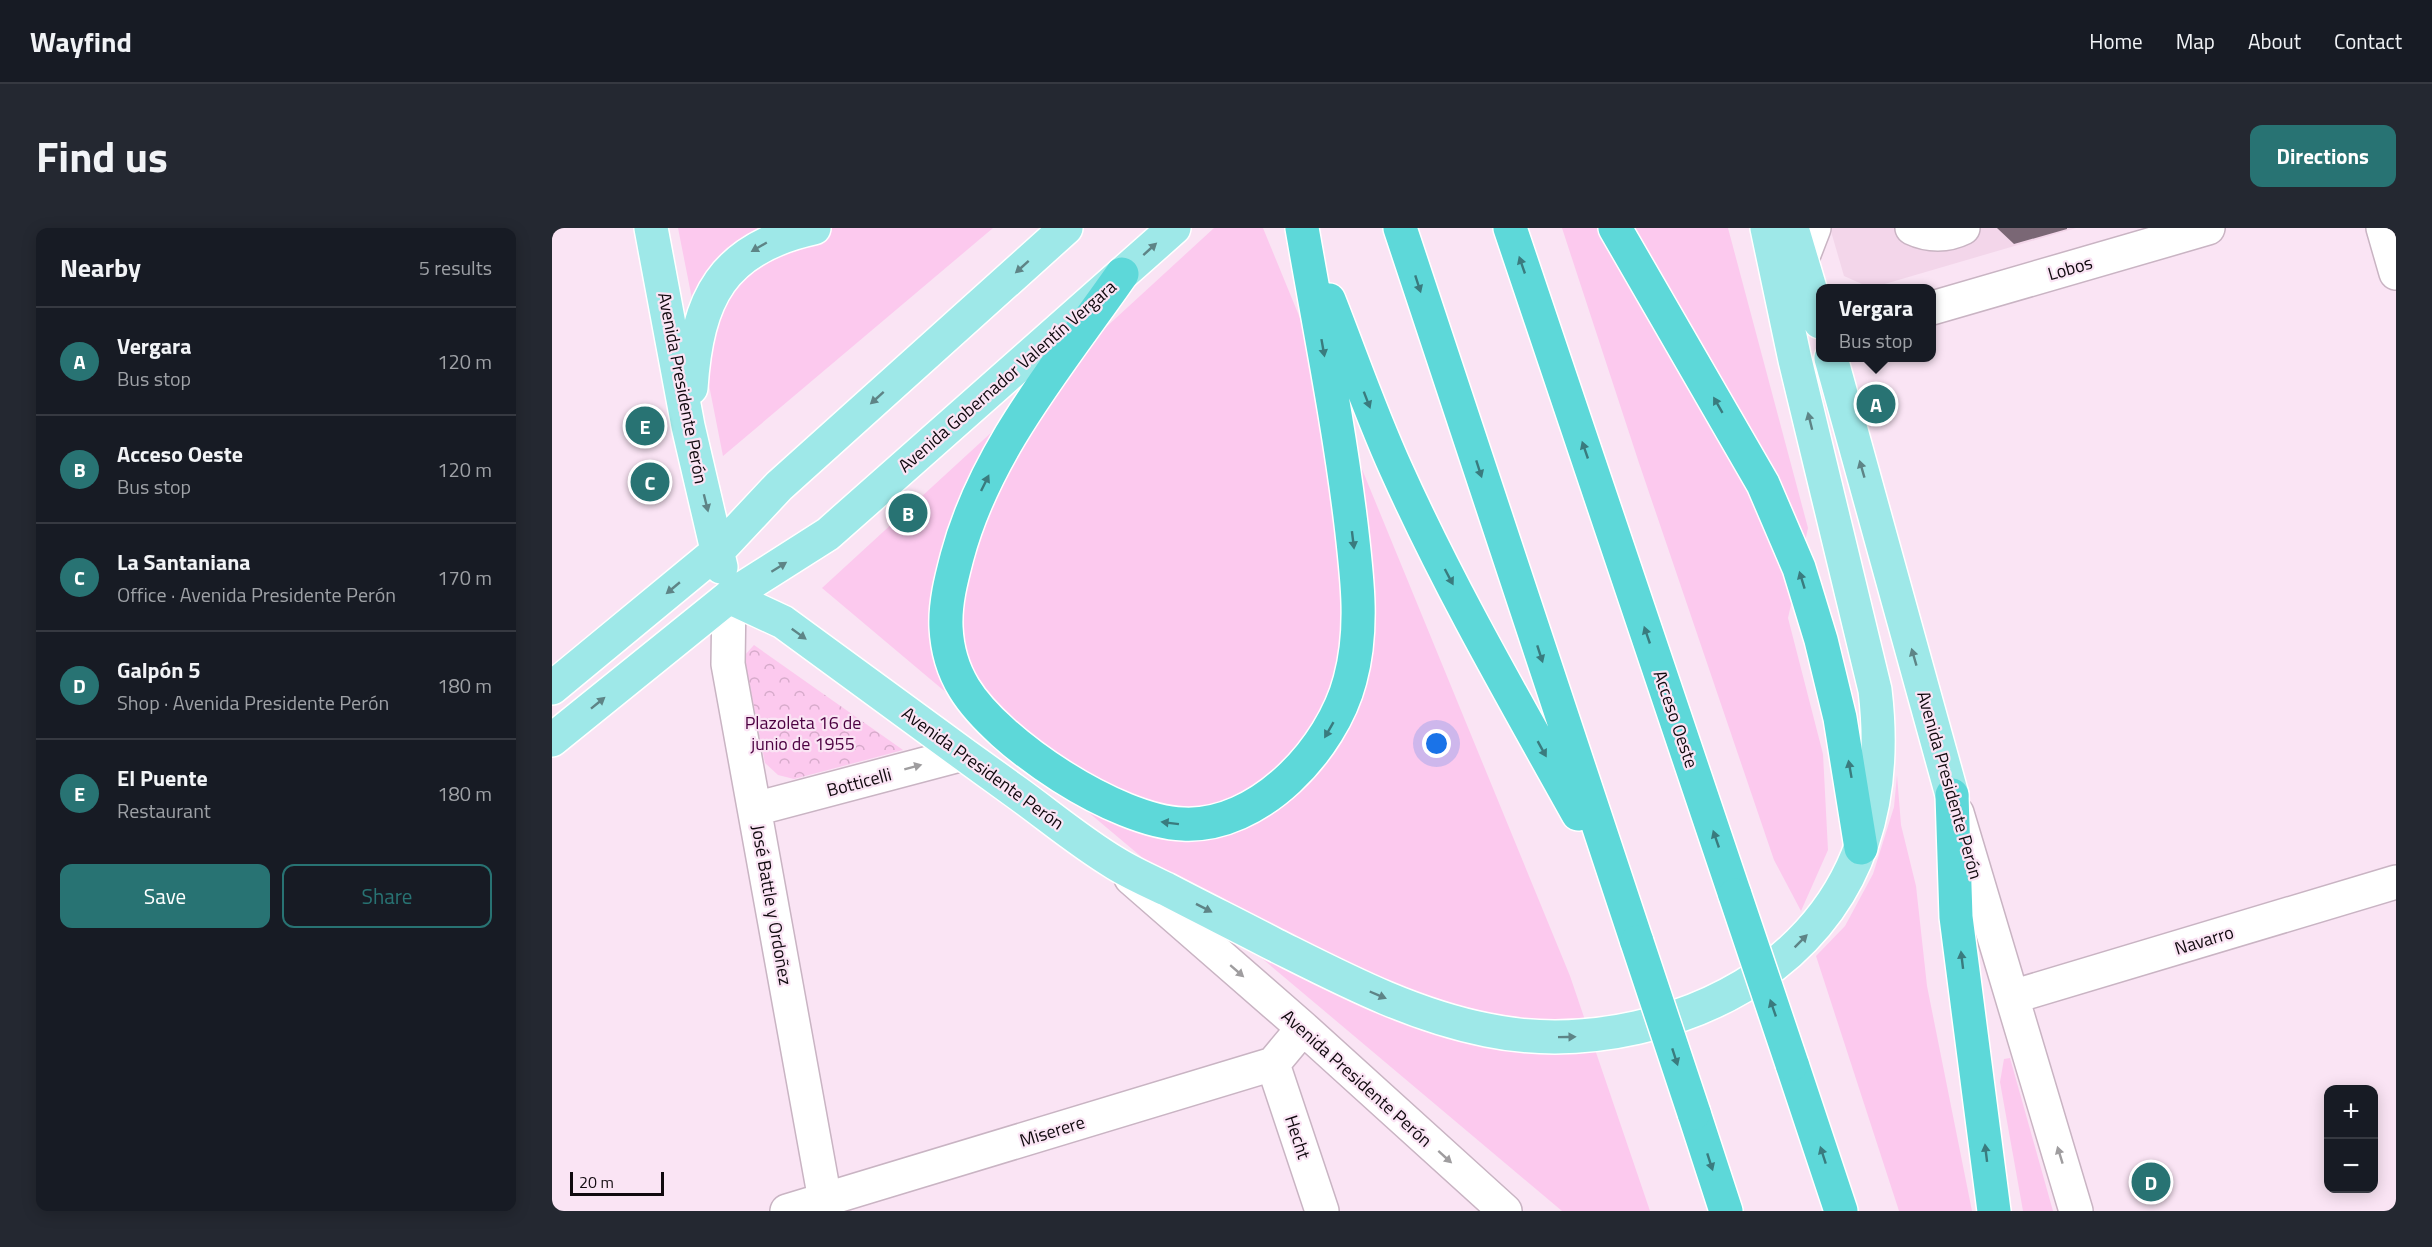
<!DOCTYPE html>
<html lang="en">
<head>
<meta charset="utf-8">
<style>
	body { margin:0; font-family:"Titillium Web",sans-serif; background:#242831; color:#f1f3f6 }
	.controls { position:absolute; right:18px; bottom:18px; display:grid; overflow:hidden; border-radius:12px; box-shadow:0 3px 15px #0003 }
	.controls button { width:54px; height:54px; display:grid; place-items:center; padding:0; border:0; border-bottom:2px solid #363941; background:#171b24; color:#f1f3f6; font:30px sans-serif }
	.scale { position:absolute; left:18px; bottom:15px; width:94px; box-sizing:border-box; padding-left:6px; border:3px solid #10090e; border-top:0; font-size:16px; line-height:21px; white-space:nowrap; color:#10090e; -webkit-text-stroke:4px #fae4f4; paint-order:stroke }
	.you { position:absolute; left:885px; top:516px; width:21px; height:21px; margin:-15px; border:4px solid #fff; border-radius:50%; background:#1a73e8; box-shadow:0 0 0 9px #1a73e833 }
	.badge { display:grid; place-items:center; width:39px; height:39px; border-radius:50%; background:#287373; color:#fff; font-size:20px; font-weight:700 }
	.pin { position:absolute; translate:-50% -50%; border:3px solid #fff; box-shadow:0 2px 6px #0006 }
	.popup { position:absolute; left:1264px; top:56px; width:120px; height:78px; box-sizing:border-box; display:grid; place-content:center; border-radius:12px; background:#171b24; filter:drop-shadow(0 2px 4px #0005); font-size:20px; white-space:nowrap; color:#9ea1a6 }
	.popup b { font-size:22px; color:#f1f3f6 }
	.popup::after { content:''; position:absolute; left:50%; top:100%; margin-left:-12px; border:12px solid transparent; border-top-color:#171b24 }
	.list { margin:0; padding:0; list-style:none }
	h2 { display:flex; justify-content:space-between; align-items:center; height:78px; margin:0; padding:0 24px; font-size:26px }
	h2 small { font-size:20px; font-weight:400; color:#9ea1a6 }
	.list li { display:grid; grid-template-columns:39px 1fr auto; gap:18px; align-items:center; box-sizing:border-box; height:108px; padding:0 24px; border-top:2px solid #363941 }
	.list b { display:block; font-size:22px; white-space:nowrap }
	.list p { margin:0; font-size:20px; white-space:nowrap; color:#9ea1a6 }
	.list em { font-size:20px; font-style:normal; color:#9ea1a6 }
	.actions { display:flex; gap:12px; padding:18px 24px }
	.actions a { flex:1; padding:14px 0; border:2px solid #287373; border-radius:12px; text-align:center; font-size:21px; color:#287373 }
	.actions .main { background:#287373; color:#fff }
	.map { position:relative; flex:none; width:1844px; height:983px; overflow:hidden; border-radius:12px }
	header { display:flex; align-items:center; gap:36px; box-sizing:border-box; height:84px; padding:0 30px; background:#171b24; border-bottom:2px solid #363941 }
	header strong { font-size:28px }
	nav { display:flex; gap:33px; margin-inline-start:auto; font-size:21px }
	.intro { display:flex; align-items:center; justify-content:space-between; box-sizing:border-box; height:144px; padding:0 36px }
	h1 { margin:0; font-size:42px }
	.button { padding:15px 27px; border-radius:12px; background:#287373; color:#fff; font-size:21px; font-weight:700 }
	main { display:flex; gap:36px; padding:0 36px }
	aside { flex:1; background:#171b24; border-radius:12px; box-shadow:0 3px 15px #0003 }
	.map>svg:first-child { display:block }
	.built { fill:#f3d6ea }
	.grass { fill:#fcc9ee }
	.park { fill:url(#park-crowns) }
	.building { fill:#7a6775 }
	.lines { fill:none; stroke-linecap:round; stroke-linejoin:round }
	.minor-casing { stroke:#c9b4c3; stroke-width:36 }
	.major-casing { stroke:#fff; stroke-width:36 }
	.highway-casing { stroke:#fff; stroke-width:36 }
	.minor { stroke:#fff; stroke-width:33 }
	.major { stroke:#9ee8e8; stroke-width:33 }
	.highway { stroke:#5dd8d9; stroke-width:33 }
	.highway-bridge-casing { stroke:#fff; stroke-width:36; stroke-linecap:butt }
	.highway-bridge { stroke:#5dd8d9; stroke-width:33 }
	.oneway { fill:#5e8486 }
	.oneway2 { fill:#3a7b7e }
	.oneway3 { fill:#9f9d9f }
	.labels { text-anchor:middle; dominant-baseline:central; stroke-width:4.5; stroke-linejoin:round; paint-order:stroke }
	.street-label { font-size:18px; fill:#10090e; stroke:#fae4f4 }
	.park-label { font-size:18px; fill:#4c0041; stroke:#fae4f4 }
</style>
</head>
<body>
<header>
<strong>Wayfind</strong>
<nav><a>Home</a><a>Map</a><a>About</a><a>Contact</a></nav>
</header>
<div class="intro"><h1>Find us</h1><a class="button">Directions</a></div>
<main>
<aside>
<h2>Nearby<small>5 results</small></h2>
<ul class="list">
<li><span class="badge">A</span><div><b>Vergara</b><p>Bus stop</p></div><em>120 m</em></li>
<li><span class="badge">B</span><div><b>Acceso Oeste</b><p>Bus stop</p></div><em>120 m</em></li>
<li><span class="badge">C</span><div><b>La Santaniana</b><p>Office · Avenida Presidente Perón</p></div><em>170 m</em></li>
<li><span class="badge">D</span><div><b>Galpón 5</b><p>Shop · Avenida Presidente Perón</p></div><em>180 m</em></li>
<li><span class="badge">E</span><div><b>El Puente</b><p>Restaurant</p></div><em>180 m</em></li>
</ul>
<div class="actions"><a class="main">Save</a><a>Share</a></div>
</aside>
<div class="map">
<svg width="1844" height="983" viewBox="0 0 1844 983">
	<defs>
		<pattern id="park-crowns" width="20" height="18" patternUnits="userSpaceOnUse" patternTransform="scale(1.5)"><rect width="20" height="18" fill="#fcc9ee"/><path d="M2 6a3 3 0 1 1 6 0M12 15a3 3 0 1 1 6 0" fill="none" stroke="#d7abcb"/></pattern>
	</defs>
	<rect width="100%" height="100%" fill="#fae4f4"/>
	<path class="built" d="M1278,0H1524L1319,60L1292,48Z"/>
	<path class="grass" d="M126,0H441L171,228Z
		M662,0H711L1018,748L1098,983H1010L270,360Z
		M1010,0H1176L1256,300L1236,390L1271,526L1276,622L1249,683L1222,632L1087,235Z
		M1345,547L1349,597L1364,658L1375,758L1420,983H1347L1264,728L1293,698L1321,646L1342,579Z
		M1458,830L1501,983H1471L1448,854L1452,831Z"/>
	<path class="park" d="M202,417L351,522L242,551L226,547L213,535L192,428Z"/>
	<path class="building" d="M1445,0H1515V1L1462,16Z"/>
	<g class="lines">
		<g class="minor-casing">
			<path id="minor" d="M1360,0C1377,8 1395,8 1411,0
				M1831,0L1844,45
				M1250,31L1262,0
				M1380,80L1656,0
				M177,369L176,436L275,983
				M203,581L411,526
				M1405,585L1524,983
				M579,650L751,800L953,983
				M1460,769L1844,654
				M721,836L770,983
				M235,983L721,836L751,800"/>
		</g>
		<g class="major-casing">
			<path id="major" d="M99,0L136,198L169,339
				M1240,0L1268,94
				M1279,130L1400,567
				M139,160C145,70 170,20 262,0
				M177,369L231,394C309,451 386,508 464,564C496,587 528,614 563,635C579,645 597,653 614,661C650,680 687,698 723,717C791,751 859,787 935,802C1031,822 1144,797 1222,737C1310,668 1336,570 1323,462L1243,132L1215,0
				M0,460L166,323L227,258L514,0
				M0,512L177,369L276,306L622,0"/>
		</g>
		<g class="highway-casing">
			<path id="highway" d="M848,0L1085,714
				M958,0L1183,667
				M1063,0L1211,256L1247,340L1269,412L1288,490L1309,620
				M570,46C508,135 433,223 405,329C399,352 393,375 394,399C395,421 401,442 412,460C446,516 565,594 631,596C707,600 780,521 798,452C812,401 805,348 799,296C787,197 767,98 750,0
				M777,72C799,128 819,186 844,241C897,359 963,473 1026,586
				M1400,567L1404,689L1442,983
				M1240,836L1289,983
				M1142,885L1174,983"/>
		</g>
		<use href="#minor" class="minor"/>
		<use href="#major" class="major"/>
		<use href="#highway" class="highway"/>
		<g class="highway-bridge-casing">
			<path id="highway-bridge" d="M1183,667L1240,836
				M1085,714L1142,885"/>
		</g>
		<use href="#highway-bridge" class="highway-bridge"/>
	</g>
	<defs><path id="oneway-solid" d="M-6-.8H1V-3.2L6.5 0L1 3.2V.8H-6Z" transform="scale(1.5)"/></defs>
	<g class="oneway">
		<use href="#oneway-solid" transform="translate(207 19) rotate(150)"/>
		<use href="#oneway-solid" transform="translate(598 21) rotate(-42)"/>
		<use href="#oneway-solid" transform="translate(470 39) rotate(138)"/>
		<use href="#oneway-solid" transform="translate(325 170) rotate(138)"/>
		<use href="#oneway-solid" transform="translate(1258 193) rotate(-104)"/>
		<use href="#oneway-solid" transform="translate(1310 241) rotate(-106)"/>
		<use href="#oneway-solid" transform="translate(154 275) rotate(76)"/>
		<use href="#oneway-solid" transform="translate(227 339) rotate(-32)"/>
		<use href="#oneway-solid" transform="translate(121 360) rotate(140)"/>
		<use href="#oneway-solid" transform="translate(247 406) rotate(36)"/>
		<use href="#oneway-solid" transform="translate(1362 429) rotate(-106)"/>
		<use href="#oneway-solid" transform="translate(46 475) rotate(-39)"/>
		<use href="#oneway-solid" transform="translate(652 680) rotate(27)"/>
		<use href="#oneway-solid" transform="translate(1249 713) rotate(-45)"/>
		<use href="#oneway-solid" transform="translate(826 767) rotate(23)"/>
		<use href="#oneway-solid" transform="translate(1015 809) rotate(-1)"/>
	</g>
	<g class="oneway2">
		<use href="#oneway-solid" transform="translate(970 37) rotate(-109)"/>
		<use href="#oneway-solid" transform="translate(866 56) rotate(72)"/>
		<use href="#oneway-solid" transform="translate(771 120) rotate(80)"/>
		<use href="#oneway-solid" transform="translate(815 172) rotate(69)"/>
		<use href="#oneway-solid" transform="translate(1166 177) rotate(-120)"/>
		<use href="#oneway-solid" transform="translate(1033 222) rotate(-109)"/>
		<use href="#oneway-solid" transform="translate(927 241) rotate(72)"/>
		<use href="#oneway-solid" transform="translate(433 255) rotate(-64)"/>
		<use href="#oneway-solid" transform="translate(801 312) rotate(83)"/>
		<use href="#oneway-solid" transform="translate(897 349) rotate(62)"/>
		<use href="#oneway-solid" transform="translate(1250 352) rotate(-107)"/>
		<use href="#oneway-solid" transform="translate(1095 407) rotate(-109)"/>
		<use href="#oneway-solid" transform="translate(988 426) rotate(72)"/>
		<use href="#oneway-solid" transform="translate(777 502) rotate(120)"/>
		<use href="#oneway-solid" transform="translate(990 521) rotate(61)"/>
		<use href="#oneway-solid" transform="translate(1298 541) rotate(-100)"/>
		<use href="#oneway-solid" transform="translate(618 595) rotate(-173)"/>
		<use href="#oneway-solid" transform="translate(1164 611) rotate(-109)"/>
		<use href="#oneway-solid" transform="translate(1410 732) rotate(-97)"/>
		<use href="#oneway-solid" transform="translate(1221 780) rotate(-109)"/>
		<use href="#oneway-solid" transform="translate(1123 829) rotate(72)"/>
		<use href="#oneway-solid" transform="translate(1434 925) rotate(-97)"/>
		<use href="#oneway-solid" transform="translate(1271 927) rotate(-108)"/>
		<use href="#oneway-solid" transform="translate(1158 934) rotate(72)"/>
	</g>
	<g class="oneway3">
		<use href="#oneway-solid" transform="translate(361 539) rotate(-15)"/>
		<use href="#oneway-solid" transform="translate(685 743) rotate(41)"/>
		<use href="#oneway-solid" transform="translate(1508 927) rotate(-107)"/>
		<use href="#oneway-solid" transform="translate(893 929) rotate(42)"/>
	</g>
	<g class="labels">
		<g class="street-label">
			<text transform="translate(1518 40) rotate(-16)">Lobos</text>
			<text transform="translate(455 148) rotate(-41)">Avenida Gobernador Valentín Vergara</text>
			<text transform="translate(131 160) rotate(79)">Avenida Presidente Perón</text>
			<text transform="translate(1124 491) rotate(71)">Acceso Oeste</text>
			<text transform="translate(431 540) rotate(36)">Avenida Presidente Perón</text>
			<text transform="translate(307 554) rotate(-15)">Botticelli</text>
			<text transform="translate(1398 557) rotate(74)">Avenida Presidente Perón</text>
			<text transform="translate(220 677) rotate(80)">José Battle y Ordoñez</text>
			<text transform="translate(1652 712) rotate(-17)">Navarro</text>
			<text transform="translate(805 850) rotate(42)">Avenida Presidente Perón</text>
			<text transform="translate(500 903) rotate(-17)">Miserere</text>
			<text transform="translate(746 909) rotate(72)">Hecht</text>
		</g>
		<g class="park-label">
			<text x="251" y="494">Plazoleta 16 de<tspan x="251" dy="21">junio de 1955</tspan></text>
		</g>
	</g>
</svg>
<div class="controls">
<button>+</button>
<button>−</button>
</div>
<div class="scale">20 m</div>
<div class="you"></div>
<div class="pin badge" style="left:1324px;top:176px">A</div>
<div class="popup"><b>Vergara</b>Bus stop</div>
<div class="pin badge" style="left:356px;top:285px">B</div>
<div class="pin badge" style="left:98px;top:254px">C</div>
<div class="pin badge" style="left:1599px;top:954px">D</div>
<div class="pin badge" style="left:93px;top:198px">E</div>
</div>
</main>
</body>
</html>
